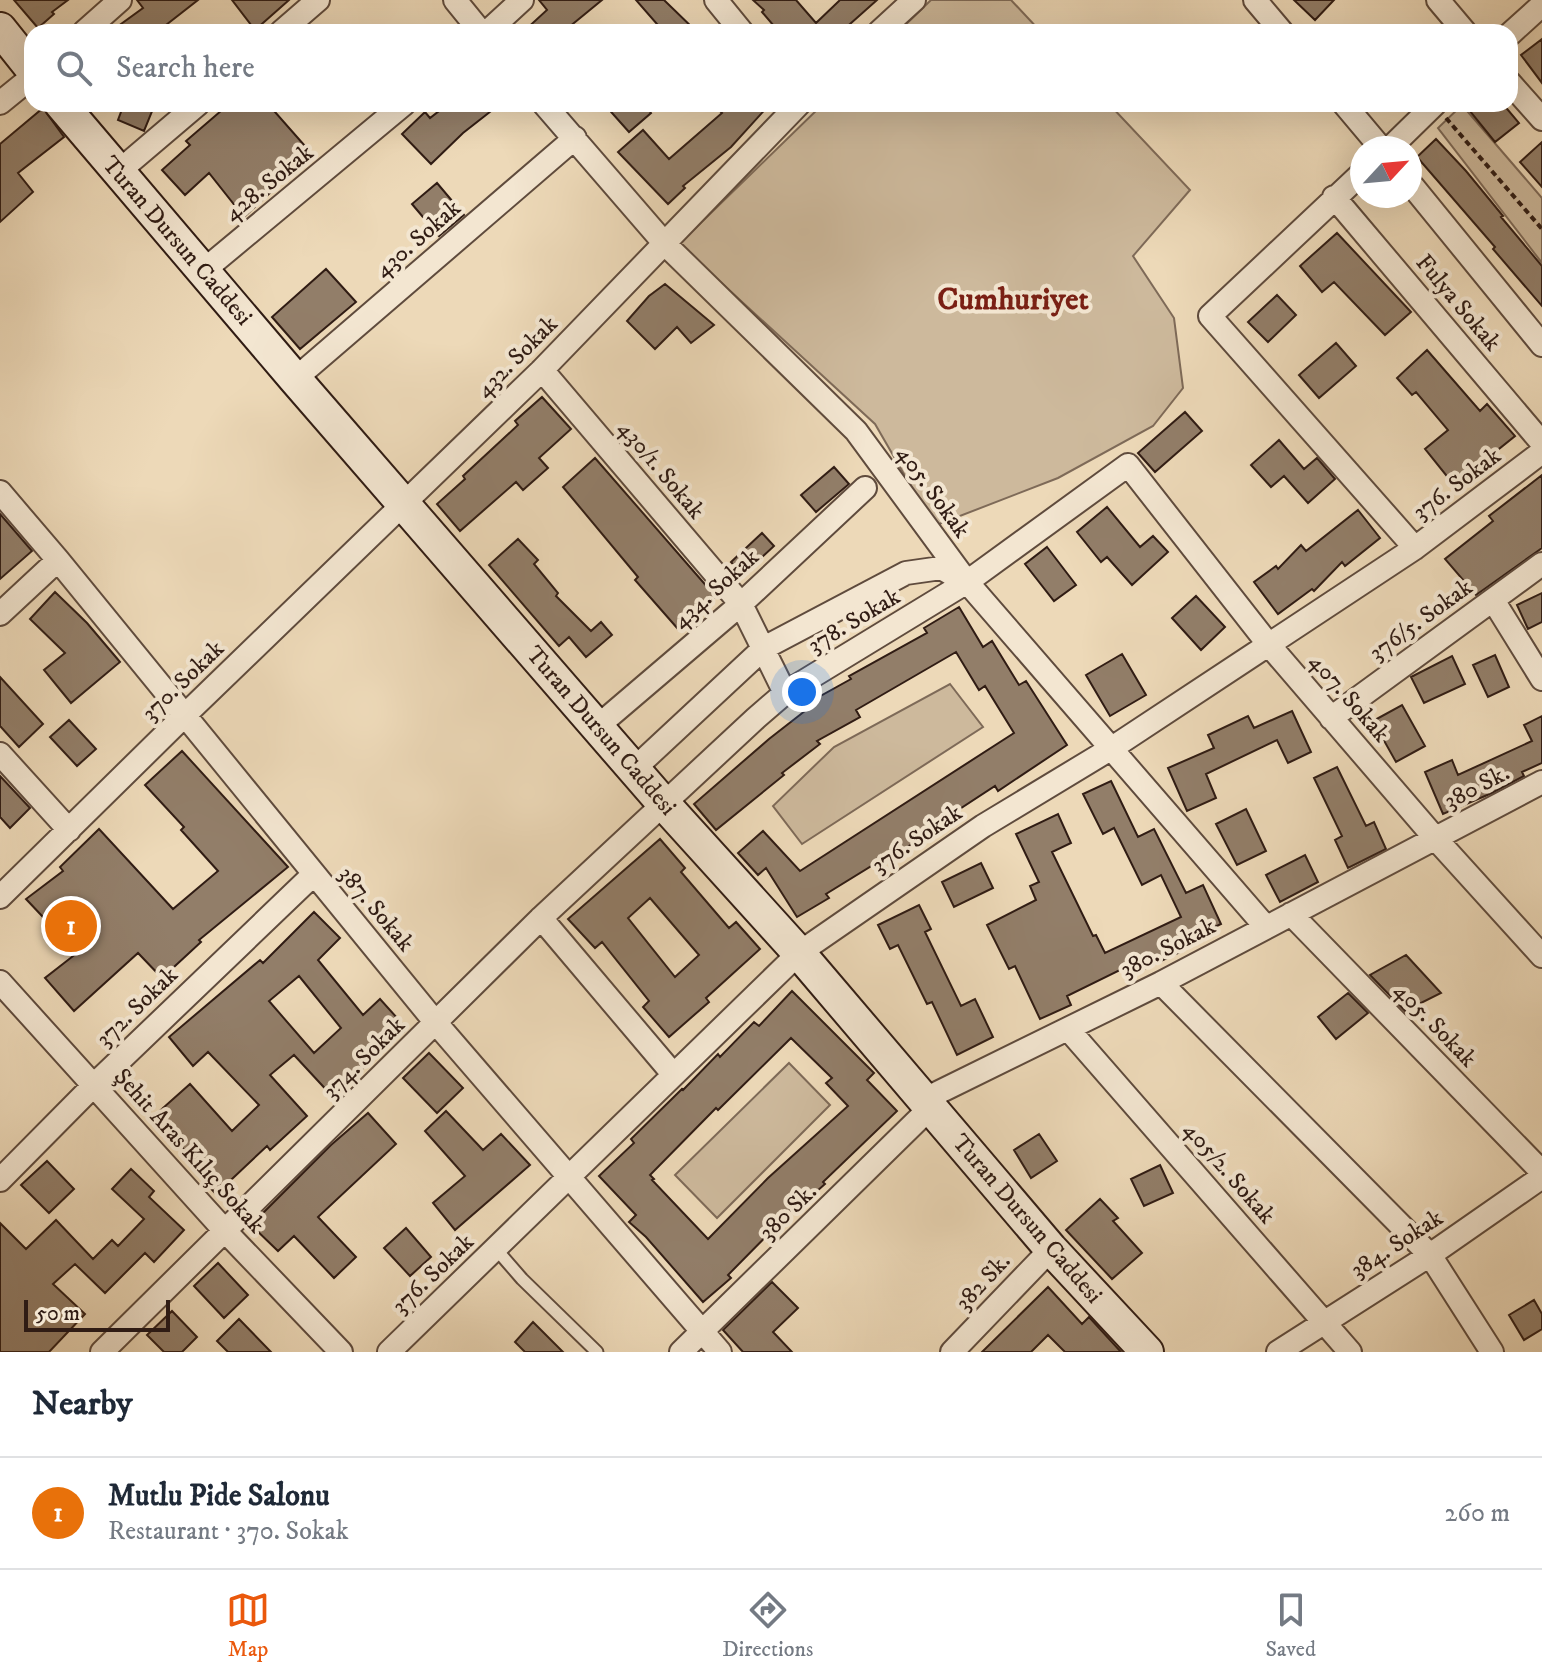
<!DOCTYPE html>
<html lang="en">
<head>
<meta charset="utf-8">
<style>
	body { margin:0; font-family:"IM FELL DW Pica",serif; background:#f2f2f3; color:#1f2937 }
	.compass { position:absolute; left:1350px; top:136px; width:72px; height:72px; border-radius:50%; background:#fff; box-shadow:0 8px 32px #0002; rotate:64deg }
	.scale { position:absolute; left:24px; bottom:20px; width:146px; box-sizing:border-box; padding-left:8px; border:4px solid #301c14; border-top:0; font-size:22px; line-height:28px; white-space:nowrap; color:#301c14; -webkit-text-stroke:6px #f3e6d1; paint-order:stroke }
	.you { position:absolute; left:802px; top:692px; width:28px; height:28px; margin:-20px; border:6px solid #fff; border-radius:50%; background:#1a73e8; box-shadow:0 0 0 12px #1a73e833 }
	.badge { display:grid; place-items:center; width:52px; height:52px; border-radius:50%; background:#ea580c; color:#fff; font-size:26px; font-weight:700 }
	.pin { position:absolute; translate:-50% -50%; border:4px solid #fff; box-shadow:0 2px 8px #0006 }
	.list { margin:0; padding:0; list-style:none }
	h2 { display:flex; justify-content:space-between; align-items:center; height:104px; margin:0; padding:0 32px; font-size:34px }
	h2 small { font-size:26px; font-weight:400; color:#747a83 }
	.list li { display:grid; grid-template-columns:52px 1fr auto; gap:24px; align-items:center; box-sizing:border-box; height:112px; padding:0 32px; border-top:2px solid #e0e1e3 }
	.list b { display:block; font-size:30px; white-space:nowrap }
	.list p { margin:0; font-size:26px; white-space:nowrap; color:#747a83 }
	.list em { font-size:26px; font-style:normal; color:#747a83 }
	.icon { flex:none; width:44px; height:44px; fill:none; stroke:currentColor; stroke-width:2; stroke-linecap:round; stroke-linejoin:round }
	.map { position:relative; flex:none; width:1542px; height:1352px; overflow:hidden }
	.search { position:absolute; background:#fff; box-shadow:0 8px 32px #0002; left:24px; right:24px; top:24px; height:88px; display:flex; align-items:center; gap:20px; box-sizing:border-box; padding:0 28px; border-radius:24px; color:#747a83; font-size:30px }
	.sheet { height:216px; background:#fff }
	nav { display:flex; justify-content:space-around; align-items:center; box-sizing:border-box; height:112px; border-top:2px solid #e0e1e3; background:#fff; font-size:22px; color:#747a83 }
	nav a { display:grid; justify-items:center; gap:4px }
	nav .on { color:#ea580c }
	.map>svg:first-child { display:block }
	.green { fill:#cdb99c; stroke:#7e6a58; stroke-width:2 }
	.building { fill:#927e69; stroke:#301c14; stroke-width:2; fill-rule:evenodd }
	.lines { fill:none; stroke-linecap:round; stroke-linejoin:round }
	.lane-casing { stroke:#5f4b3d; stroke-width:15 }
	.street-casing { stroke:#5f4b3d; stroke-width:26 }
	.secondary-casing { stroke:#301c14; stroke-width:36 }
	.path { stroke:#301c14; stroke-width:4; stroke-dasharray:6 4; stroke-linecap:butt }
	.lane { stroke:#f3e6d1; stroke-width:11 }
	.street { stroke:#f3e6d1; stroke-width:22 }
	.secondary { stroke:#f3e6d1; stroke-width:32 }
	.labels { text-anchor:middle; dominant-baseline:central; stroke-width:8; stroke-linejoin:round; paint-order:stroke }
	.street-label { font-size:24px; fill:#301c14; stroke:#f3e6d1 }
	.district-label { font-size:32px; font-weight:bold; fill:#7a1f14; stroke:#f3e6d1 }
</style>
</head>
<body>
<div class="map">
<svg width="1542" height="1352" viewBox="0 0 1542 1352">
	<rect width="100%" height="100%" fill="#edd9b8"/>
	<filter id="stains"><feTurbulence type="fractalNoise" baseFrequency=".0025" numOctaves="4"/><feColorMatrix values="0 0 0 0 .2 0 0 0 0 .09 0 0 0 0 .02 0 0 0 .5 -.17"/></filter>
	<radialGradient id="worn" r=".72"><stop offset=".6" stop-color="#630" stop-opacity="0"/><stop offset="1" stop-color="#630" stop-opacity=".3"/></radialGradient>
	<path class="green" d="M931,0H1011L1041,32H898Z
		M823,104H1109L1190,190L1133,256L1174,318L1183,388L1153,426L1058,478L934,526L875,424L679,244Z
		M1462,105L1542,198V263L1438,128Z
		M950,684L983,727L802,844L773,806L834,747Z
		M789,1063L830,1105L717,1218L675,1175Z"/>
	<path class="building" d="M14,0H68L52,12L54,14L38,28Z
		M137,0H198L157,32H110L143,8Z
		M232,0H289L255,30Z
		M539,0H602L563,32H523L547,10Z
		M636,0H664L697,32H650L657,24Z
		M753,0H796L816,23L840,0H877L841,32H779L762,12L764,10Z
		M1294,0H1334L1315,20Z
		M1542,39V83L1521,55Z
		M124,104H155L144,131L118,120Z
		M229,104H268L312,154L244,217L209,173L185,195L162,170L190,145L186,141Z
		M448,104H500L463,133L431,164L402,134L425,112L430,118Z
		M604,104H644L651,113L629,132Z
		M713,104H770L731,147L683,186L685,188L668,204L618,152L643,130L669,159L722,113Z
		M1477,104H1503L1519,123L1495,142L1469,110Z
		M43,108L64,137L18,173L33,192L0,222V144Z
		M1436,139L1466,171L1503,216L1501,217L1542,266V306L1493,249L1495,247L1417,157Z
		M1542,142V187L1520,162Z
		M437,183L464,215L439,236L412,204Z
		M1337,233L1411,312L1385,335L1334,282L1322,292L1300,266Z
		M326,269L356,302L300,349L272,317Z
		M665,284L714,325L691,343L677,327L655,349L627,321L649,296Z
		M1277,295L1296,315L1268,342L1248,322Z
		M1336,343L1356,366L1319,398L1299,375Z
		M1427,350L1480,411L1487,404L1515,436L1454,485L1425,449L1448,430L1416,392L1412,395L1397,378Z
		M542,397L571,429L539,458L548,468L523,490L516,482L460,531L437,504L465,479L463,476L518,425L515,421Z
		M1185,412L1202,431L1155,472L1138,453Z
		M1279,440L1304,469L1317,458L1335,479L1308,503L1284,476L1271,487L1251,465Z
		M595,458L716,597L678,629L635,580L638,577L563,487Z
		M834,467L849,484L816,512L801,495Z
		M1542,475V548L1476,595L1445,559L1493,521L1489,516Z
		M1107,507L1140,547L1153,536L1168,552L1132,585L1107,557L1101,562L1077,532Z
		M1358,510L1380,538L1345,566L1342,562L1314,591L1312,589L1278,614L1254,582L1276,566L1278,569L1301,545L1306,551Z
		M0,514L32,551L0,579Z
		M762,533L774,546L743,575L731,562Z
		M518,539L538,560L534,564L558,593L556,596L591,631L601,622L612,635L586,657L569,637L559,646L489,565Z
		M1047,547L1076,585L1054,601L1025,564Z
		M55,592L87,623L120,662L71,703L44,670L65,653L30,619Z
		M1542,593V622L1528,629L1517,605Z
		M1196,596L1225,627L1201,650L1172,618Z
		M959,607L983,647L992,641L1019,685L1026,681L1067,745L998,791L995,786L946,818L950,824L919,844L917,841L879,864L878,862L826,894L829,898L797,917L766,868L758,875L738,853L763,831L800,871L1014,733L985,686L979,690L956,652L856,710L860,717L817,741L820,744L782,773L784,775L716,830L694,804L769,739L810,707L808,703L851,679L849,676L927,633L924,628Z
		M1122,654L1146,695L1110,716L1086,675Z
		M1495,655L1509,687L1488,697L1473,665Z
		M1452,656L1465,684L1424,703L1411,677Z
		M0,677L43,724L19,747L0,726Z
		M1402,705L1425,746L1396,762L1373,721Z
		M1292,711L1311,752L1288,763L1277,740L1206,774L1216,798L1187,811L1168,768L1214,748L1208,735L1248,716L1254,728Z
		M1542,716V763L1522,772L1524,776L1492,793L1443,814L1425,772L1452,760L1458,775L1532,741L1524,725Z
		M69,720L96,749L77,766L50,737Z
		M182,751L288,867L199,940L201,942L162,978L138,953L74,1011L45,978L77,953L26,899L63,871L60,867L99,829L173,909L218,871L181,830L184,827L145,785Z
		M1337,767L1366,826L1374,822L1386,849L1348,868L1335,840L1342,836L1314,778Z
		M0,776L30,808L10,828L0,817Z
		M1111,781L1138,837L1154,829L1186,893L1203,885L1221,924L1177,945L1180,952L1138,972L1134,963L1067,996L1071,1005L1040,1019L1015,966L1009,969L987,925L1036,900L1030,886L1039,882L1016,834L1058,814L1071,843L1052,852L1093,936L1096,935L1105,953L1181,917L1161,875L1142,885L1114,828L1103,834L1083,794Z
		M1246,809L1266,851L1237,865L1216,824Z
		M660,839L685,868L681,872L729,928L736,922L760,949L706,998L709,1002L669,1037L643,1007L649,1001L602,942L595,948L568,919ZM650,898L699,955L675,977L628,918Z
		M1305,855L1318,882L1280,902L1266,875Z
		M981,863L993,888L954,907L942,882Z
		M919,905L931,929L925,932L961,1006L975,999L993,1037L957,1055L932,1002L927,1004L898,945L890,949L878,925Z
		M314,912L340,938L318,960L363,1015L380,999L407,1029L332,1096L294,1055L270,1075L307,1116L270,1150L267,1146L216,1194L190,1166L195,1162L154,1116L190,1084L232,1131L259,1105L208,1052L193,1066L169,1037L260,960L263,963ZM299,976L341,1028L314,1053L269,1001Z
		M1406,955L1441,993L1405,1011L1370,975Z
		M792,991L874,1073L867,1080L897,1111L823,1182L825,1184L798,1208L796,1206L728,1275L731,1278L703,1302L646,1237L629,1222L636,1215L599,1176L634,1143L631,1139L682,1089L683,1090L718,1054L720,1057L754,1022L759,1026ZM791,1038L832,1078L826,1083L848,1106L768,1178L708,1239L652,1180L654,1179L650,1175L716,1108L718,1110Z
		M1348,993L1368,1013L1336,1039L1318,1017Z
		M429,1053L463,1088L437,1113L403,1078Z
		M446,1111L483,1150L501,1134L530,1165L455,1230L433,1203L465,1176L425,1131Z
		M368,1113L396,1144L318,1217L356,1257L334,1278L294,1236L278,1251L251,1225L331,1145Z
		M1039,1134L1057,1161L1031,1178L1014,1150Z
		M47,1161L74,1189L49,1213L21,1185Z
		M1160,1165L1173,1193L1144,1206L1131,1179Z
		M131,1169L154,1191L149,1197L184,1230L154,1262L145,1253L105,1293L75,1264L53,1284L85,1314L49,1352H0V1223L26,1249L56,1220L93,1259L112,1240L118,1246L144,1219L112,1189Z
		M1100,1199L1118,1218L1113,1221L1142,1253L1112,1279L1066,1230Z
		M406,1228L431,1257L410,1276L384,1248Z
		M218,1263L248,1295L224,1318L194,1286Z
		M772,1282L798,1308L773,1332L792,1352H743L723,1330Z
		M1048,1287L1082,1324L1089,1317L1121,1352H1065L1048,1335L1031,1352H982Z
		M1534,1300L1542,1314V1329L1524,1340L1509,1315Z
		M172,1311L197,1337L182,1352H164L147,1335Z
		M239,1319L271,1352H228L217,1341Z
		M533,1322L563,1352H525L515,1342Z"/>
	<g class="lines">
		<g class="lane-casing">
			<path id="lane" d="M496,1249L522,1279L597,1352"/>
		</g>
		<g class="street-casing">
			<path id="street" d="M455,0L481,32
				M716,0L742,32
				M1255,0L1282,32
				M1438,0L1465,32
				M84,32L120,0
				M281,32L318,0
				M487,32L522,0
				M879,32L914,0
				M1510,34L1542,5
				M1510,83L1542,119
				M0,103L32,77
				M544,104L665,244L856,431L967,582L1265,926
				M1344,104L1381,148
				M1390,148L1435,104
				M118,172L198,104
				M1362,173L1210,316L1415,548
				M1410,183L1542,345
				M1334,197L1542,443
				M203,271L404,104
				M542,370L741,604L785,693
				M295,379L575,138
				M0,492L58,560L436,1023L720,1352
				M1493,600L1542,679
				M0,614L58,560
				M1331,718L1542,564
				M598,726L741,604L865,488
				M0,754L69,830
				M634,769L764,648L906,573L941,568L962,580
				M0,897L184,716L542,370L799,104
				M1291,914L1542,1172
				M541,918L673,1074
				M0,982L226,1232L341,1352
				M1161,983L1430,1255L1492,1352
				M1068,1029L1350,1352
				M923,1100L1161,983L1542,782
				M0,1180L94,1085L313,875
				M102,1352L541,918L756,718L785,693L967,582L1128,465L1269,645L1435,838L1542,956
				M389,1352L799,953L983,826L1112,748L1415,548L1542,452
				M681,1352L930,1108
				M952,1352L1051,1249
				M1278,1352L1430,1255L1542,1177"/>
		</g>
		<g class="secondary-casing">
			<path id="secondary" d="M0,29L32,69
				M61,104L295,379L663,803L799,953L1051,1249L1147,1352"/>
		</g>
		<path class="path" d="M1446,118L1542,229"/>
		<use href="#lane" class="lane"/>
		<use href="#street" class="street"/>
		<use href="#secondary" class="secondary"/>
	</g>
	<g class="labels">
		<g class="street-label">
			<text transform="translate(269 183) rotate(-39)">428. Sokak</text>
			<text transform="translate(418 239) rotate(-41)">430. Sokak</text>
			<text transform="translate(177 241) rotate(49)">Turan Dursun Caddesi</text>
			<text transform="translate(1458 303) rotate(50)">Fulya Sokak</text>
			<text transform="translate(517 357) rotate(-45)">432. Sokak</text>
			<text transform="translate(661 470) rotate(50)">430/1. Sokak</text>
			<text transform="translate(1457 484) rotate(-37)">376. Sokak</text>
			<text transform="translate(933 492) rotate(54)">405. Sokak</text>
			<text transform="translate(716 589) rotate(-42)">434. Sokak</text>
			<text transform="translate(1421 620) rotate(-36)">376/5. Sokak</text>
			<text transform="translate(854 621) rotate(-31)">378. Sokak</text>
			<text transform="translate(183 681) rotate(-44)">370. Sokak</text>
			<text transform="translate(1349 698) rotate(49)">407. Sokak</text>
			<text transform="translate(601 731) rotate(49)">Turan Dursun Caddesi</text>
			<text transform="translate(1477 787) rotate(-27)">380 Sk.</text>
			<text transform="translate(917 839) rotate(-34)">376. Sokak</text>
			<text transform="translate(376 909) rotate(50)">387. Sokak</text>
			<text transform="translate(1168 948) rotate(-27)">380. Sokak</text>
			<text transform="translate(137 1007) rotate(-44)">372. Sokak</text>
			<text transform="translate(1435 1025) rotate(46)">405. Sokak</text>
			<text transform="translate(364 1058) rotate(-45)">374. Sokak</text>
			<text transform="translate(189 1151) rotate(48)">Şehit Aras Kılıç Sokak</text>
			<text transform="translate(1229 1173) rotate(49)">405/2. Sokak</text>
			<text transform="translate(788 1212) rotate(-44)">380 Sk.</text>
			<text transform="translate(1027 1219) rotate(49)">Turan Dursun Caddesi</text>
			<text transform="translate(1397 1244) rotate(-33)">384. Sokak</text>
			<text transform="translate(433 1274) rotate(-44)">376. Sokak</text>
			<text transform="translate(983 1282) rotate(-47)">382 Sk.</text>
		</g>
		<g class="district-label">
			<text x="1013" y="300">Cumhuriyet</text>
		</g>
	</g>
	<rect width="100%" height="100%" filter="url(#stains)"/>
	<rect width="100%" height="100%" fill="url(#worn)"/>
</svg>
<svg class="compass" viewBox="-18 -18 36 36"><path d="M0-13l5 13h-10z" fill="#e53935"/><path d="M0 13l5-13h-10z" fill="#747a83"/></svg>
<div class="scale">50 m</div>
<div class="you"></div>
<div class="pin badge" style="left:71px;top:926px;background:#e8710a">1</div>
<div class="search"><svg class="icon" aria-label="search" viewBox="0 0 24 24"><circle cx="10" cy="10" r="6"/><path d="M15 15l6 6"/></svg>Search here</div>
</div>
<section class="sheet">
<h2>Nearby<small></small></h2>
<ul class="list">
<li><span class="badge" style="background:#e8710a">1</span><div><b>Mutlu Pide Salonu</b><p>Restaurant · 370. Sokak</p></div><em>260 m</em></li>
</ul>
</section>
<nav>
<a class="on"><svg class="icon" aria-label="map" viewBox="0 0 24 24"><path d="M3 6l6-2 6 2 6-2v14l-6 2-6-2-6 2zM9 4v14M15 6v14"/></svg>Map</a>
<a><svg class="icon" aria-label="directions" viewBox="0 0 24 24"><path d="M12 3l9 9-9 9-9-9zM9 14v-3h6M13 9l2 2-2 2"/></svg>Directions</a>
<a><svg class="icon" aria-label="saved" viewBox="0 0 24 24"><path d="M7 4h10v16l-5-4-5 4z"/></svg>Saved</a>
</nav>
</body>
</html>
